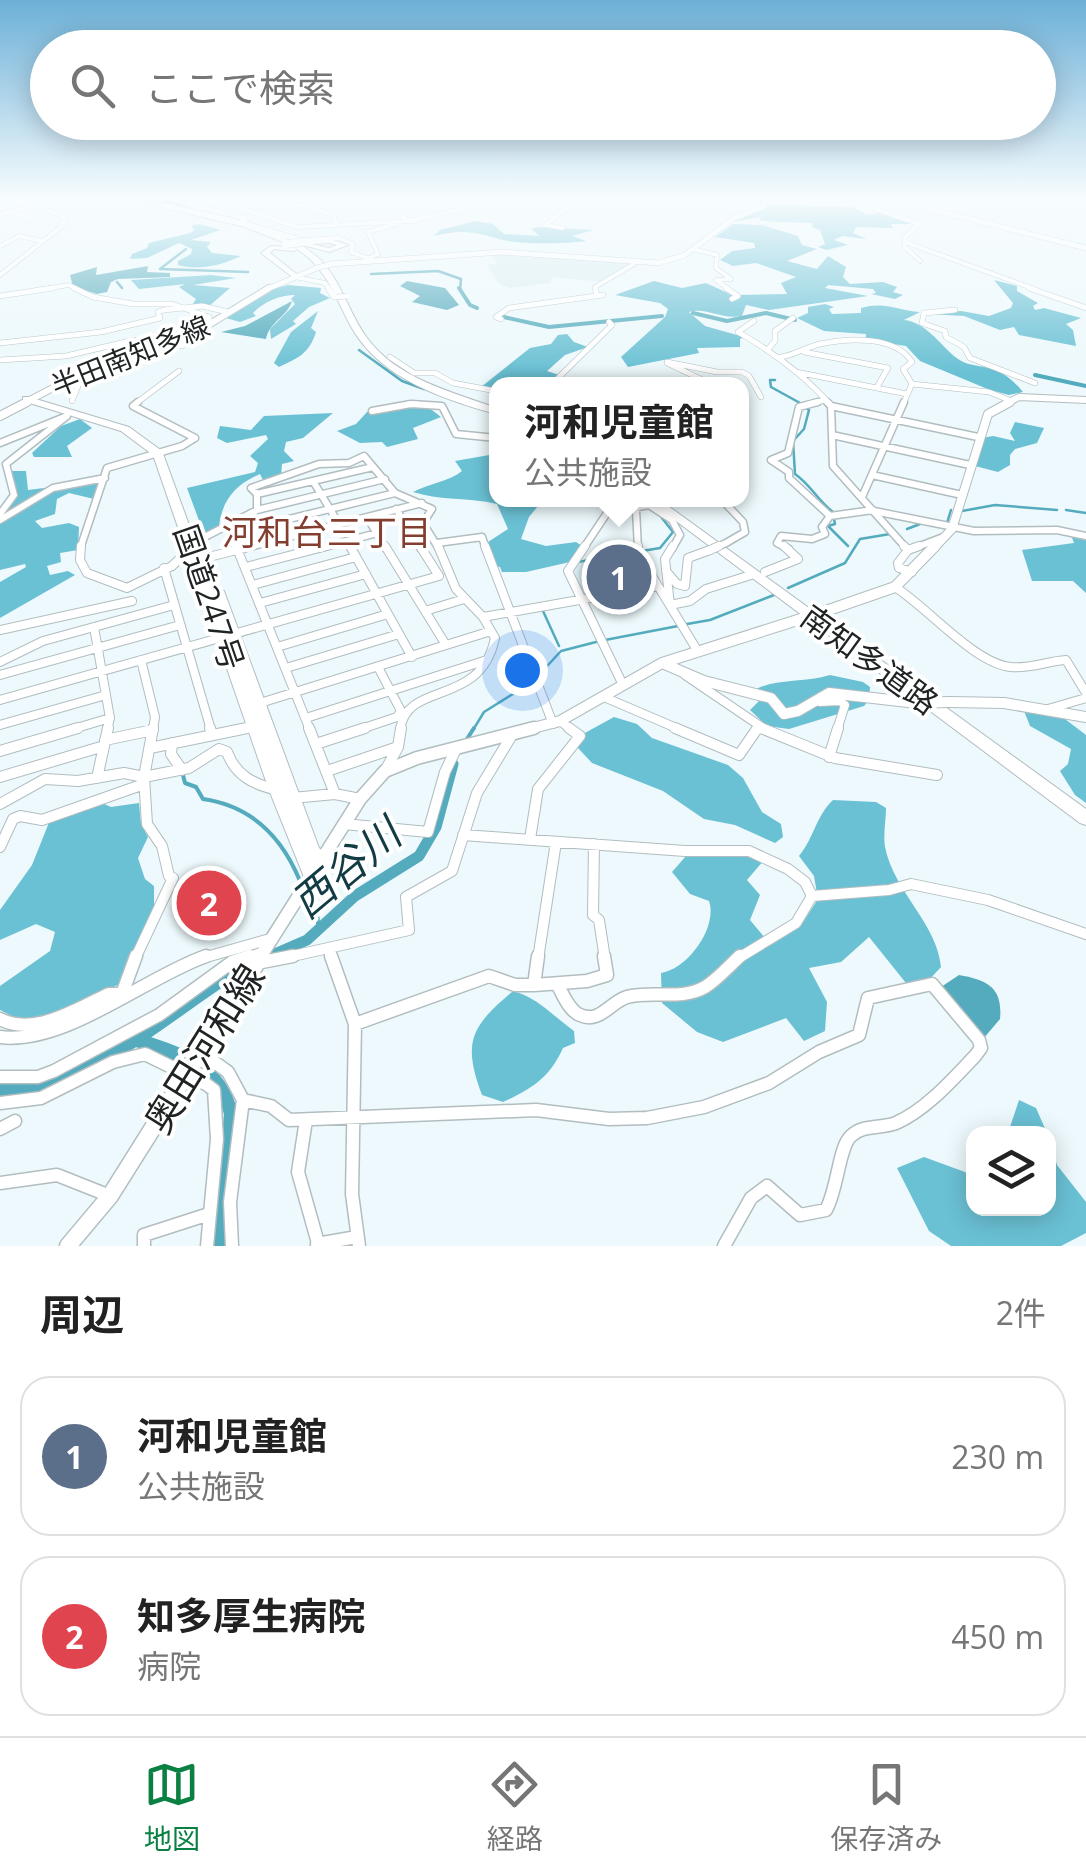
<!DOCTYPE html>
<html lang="ja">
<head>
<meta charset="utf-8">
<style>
	body { margin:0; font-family:"Open Sans","Noto Sans JP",sans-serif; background:#f6f6f6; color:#222 }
	.controls { position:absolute; right:30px; bottom:30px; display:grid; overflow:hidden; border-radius:20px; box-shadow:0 5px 25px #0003 }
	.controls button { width:90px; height:90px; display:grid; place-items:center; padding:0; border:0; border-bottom:2px solid #e0e0e0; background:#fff; color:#222; font:50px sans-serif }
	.you { position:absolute; left:522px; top:670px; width:35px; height:35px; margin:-25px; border:8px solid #fff; border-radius:50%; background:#1a73e8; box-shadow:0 0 0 15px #1a73e833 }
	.badge { display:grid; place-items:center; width:65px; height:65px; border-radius:50%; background:#0b8043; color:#fff; font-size:32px; font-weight:700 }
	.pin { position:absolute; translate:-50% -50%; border:5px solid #fff; box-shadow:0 2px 10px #0006 }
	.popup { position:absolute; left:489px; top:377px; width:260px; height:130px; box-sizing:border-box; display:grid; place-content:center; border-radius:20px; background:#fff; filter:drop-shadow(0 2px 8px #0005); font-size:32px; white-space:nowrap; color:#767676 }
	.popup b { font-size:38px; color:#222 }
	.popup::after { content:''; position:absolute; left:50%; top:100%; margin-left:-20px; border:20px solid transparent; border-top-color:#fff }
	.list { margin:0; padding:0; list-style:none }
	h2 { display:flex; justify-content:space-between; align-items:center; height:130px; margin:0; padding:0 40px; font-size:42px }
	h2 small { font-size:32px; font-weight:400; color:#767676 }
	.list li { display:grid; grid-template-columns:65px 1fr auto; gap:30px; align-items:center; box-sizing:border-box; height:160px; margin:0 20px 20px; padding:0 20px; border:2px solid #e0e0e0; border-radius:30px }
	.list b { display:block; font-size:38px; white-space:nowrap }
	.list p { margin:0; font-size:32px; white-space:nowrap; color:#767676 }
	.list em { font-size:32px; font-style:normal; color:#767676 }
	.icon { flex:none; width:55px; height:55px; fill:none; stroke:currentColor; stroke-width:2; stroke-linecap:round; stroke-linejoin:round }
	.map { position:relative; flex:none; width:1086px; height:1246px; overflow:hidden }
	.search { position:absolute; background:#fff; box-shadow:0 5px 25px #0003; left:30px; right:30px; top:30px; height:110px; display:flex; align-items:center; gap:25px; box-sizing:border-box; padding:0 35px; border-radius:55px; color:#767676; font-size:38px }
	.sheet { height:490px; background:#fff }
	nav { display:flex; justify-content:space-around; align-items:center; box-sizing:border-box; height:140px; border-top:2px solid #e0e0e0; background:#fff; font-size:28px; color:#767676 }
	nav a { display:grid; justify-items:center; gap:5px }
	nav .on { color:#0b8043 }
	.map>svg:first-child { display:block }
	.built { fill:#daeef3 }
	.forest { fill:#6ac1d4 }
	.water { fill:#53abbd }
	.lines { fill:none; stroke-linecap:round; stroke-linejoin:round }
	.stream-far1 { stroke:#53abbd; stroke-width:2.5 }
	.stream { stroke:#53abbd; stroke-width:4 }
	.canal-far1 { stroke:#53abbd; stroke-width:2.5 }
	.canal { stroke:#53abbd; stroke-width:4 }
	.river-far1 { stroke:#53abbd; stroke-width:11 }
	.river { stroke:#53abbd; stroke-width:14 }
	.minor-far5-casing { stroke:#b2bdc0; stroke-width:5 }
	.minor-far4-casing { stroke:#b2bdc0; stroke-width:6 }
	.minor-far3-casing { stroke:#b2bdc0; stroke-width:9 }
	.minor-far2-casing { stroke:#b2bdc0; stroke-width:10 }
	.minor-far1-casing { stroke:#b2bdc0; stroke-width:12 }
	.minor-casing { stroke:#b2bdc0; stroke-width:15 }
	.major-far5-casing { stroke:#b2bdc0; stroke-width:6 }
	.major-far4-casing { stroke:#b2bdc0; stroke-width:8 }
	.major-far3-casing { stroke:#b2bdc0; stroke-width:10 }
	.major-far2-casing { stroke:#b2bdc0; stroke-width:12 }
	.major-far1-casing { stroke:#b2bdc0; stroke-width:15 }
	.major-casing { stroke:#b2bdc0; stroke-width:19 }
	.highway-casing { stroke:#b2bdc0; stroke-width:2 }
	.minor-far5 { stroke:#fff; stroke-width:4 }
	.minor-far4 { stroke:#fff; stroke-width:5 }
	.minor-far3 { stroke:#fff; stroke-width:6 }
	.minor-far2 { stroke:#fff; stroke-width:8 }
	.minor-far1 { stroke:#fff; stroke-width:10 }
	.minor { stroke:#fff; stroke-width:12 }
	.major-far5 { stroke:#fff; stroke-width:5 }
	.major-far4 { stroke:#fff; stroke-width:6 }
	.major-far3 { stroke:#fff; stroke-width:8 }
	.major-far2 { stroke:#fff; stroke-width:10 }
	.major-far1 { stroke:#fff; stroke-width:12 }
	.major { stroke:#fff; stroke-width:16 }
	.highway { fill:#fff; fill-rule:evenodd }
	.minor-bridge-far2-casing { stroke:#b2bdc0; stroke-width:6; stroke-linecap:butt }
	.minor-bridge-far1-casing { stroke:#b2bdc0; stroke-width:9; stroke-linecap:butt }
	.minor-bridge-casing { stroke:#b2bdc0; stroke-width:10; stroke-linecap:butt }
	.major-bridge-far1-casing { stroke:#b2bdc0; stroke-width:6; stroke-linecap:butt }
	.major-bridge-casing { stroke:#b2bdc0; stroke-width:12; stroke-linecap:butt }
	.highway-bridge-casing { stroke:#b2bdc0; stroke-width:9; stroke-linecap:butt }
	.minor-bridge-far2 { stroke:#fff; stroke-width:5 }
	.minor-bridge-far1 { stroke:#fff; stroke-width:6 }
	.minor-bridge { stroke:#fff; stroke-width:8 }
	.major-bridge-far1 { stroke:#fff; stroke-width:5 }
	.major-bridge { stroke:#fff; stroke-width:10 }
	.highway-bridge { stroke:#fff; stroke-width:8 }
	.labels { text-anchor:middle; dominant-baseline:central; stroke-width:8; stroke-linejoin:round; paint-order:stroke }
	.far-street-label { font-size:28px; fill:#1f2324; stroke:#fff }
	.street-label { font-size:32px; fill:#1f2324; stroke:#fff }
	.neighbourhood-label { font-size:35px; fill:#843e30; stroke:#fff }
	.near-street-label { font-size:38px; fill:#1f2324; stroke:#fff }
	.near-water-label { font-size:42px; font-style:italic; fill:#123c44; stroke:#fff }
</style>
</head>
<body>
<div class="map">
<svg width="1086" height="1246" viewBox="0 0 1086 1246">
	<rect width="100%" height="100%" fill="#edf9fc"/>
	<path class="built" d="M491,253H524L630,264L605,282L553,277L550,283L509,288L498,283L487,265L497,263Z
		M636,554L655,585L586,597L574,570L580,563Z"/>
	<path class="forest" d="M770,205L852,207L868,215L887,212L914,224H891L893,228L856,227L853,233L867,239L842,236L834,240L848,245L826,250L818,247L825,244L820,230L812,227L813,223C794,222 777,223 759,220L761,217L733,222Z
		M476,221L493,224L504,234L540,236L531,229L538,227L594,230L572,236L586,241C566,244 515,245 495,238C472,231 458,230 434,236L440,230Z
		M199,224L221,230L191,240L211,242L207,247L212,253L241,256C223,265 198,271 178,265V261L191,254L192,249L179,243L147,258L130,259L132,254L147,248L149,243L190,233L195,230L191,226Z
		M733,224L762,225L798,236L802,245L817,249L787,261L817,269L828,256L846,267L843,277L850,284L883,282L897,287L893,292L903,295L895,299L871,294L876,293L873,289L828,285L825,288L868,296L769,310L746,305L742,316C720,320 708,307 689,312L705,326L744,337L740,339V347L697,348L699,353L628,367L621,357L665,317L668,309L660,303L615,295L654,281L682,288L706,283L732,295L787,294L781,283L796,277L756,263L733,266L720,260L732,251L755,248L754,243L715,237Z
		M211,275L236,278L193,285L230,288L208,307H191L196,299L179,287L185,284L139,289L131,280Z
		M994,280L1017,286V291L1038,303L1033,306L1035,310L1044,308L1081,318L1066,324L1073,330L1076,346L1019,335L1014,327L1000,330L964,316L927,314L961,311L989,316L1011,308L1013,303Z
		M288,285L321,288L320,293L330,298L309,307L293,321L296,324L271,339L270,329L295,304L291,299L295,295C280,295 263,302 253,313L256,316L240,322L226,318L273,289Z
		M825,304L834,307L829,309L832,314L861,313V308C883,301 898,310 920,312L904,320C925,322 939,343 954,356C975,374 994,356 1023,392L1009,395L990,390L920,361L906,346L866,340V334L824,331L797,318L808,313V307Z
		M318,311L311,328L316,332C309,354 298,358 279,367L274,363L291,332Z
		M567,334L574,342L588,347L565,355L547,371L559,375L552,382L496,384V389L481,387L530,348L551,344L558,335Z
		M412,405L428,407L441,417L413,428L418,439L387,447L382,442L360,443L337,431L356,424L367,412Z
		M333,413L303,438L286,442L284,451L294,461L282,464L281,476L264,482L260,474C235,485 222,500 219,527L204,534L187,488L255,472L258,463L250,456L268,439L266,435L227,443L217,438L220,426L251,430L264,416Z
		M80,419L92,428L67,446L72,457H34L32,453L61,426Z
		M1015,422L1044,428L1037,443L1015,449L1010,455V465L998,472L975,466L982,438L993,436L1015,441L1010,433Z
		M495,454L496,467L492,471L496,472V500H543L529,517L521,539L546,546L576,542L582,546L570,562L526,572H502L500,567L494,566L488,542L508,529L497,504C468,497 441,501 413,492C428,484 450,481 462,471L455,461Z
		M10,471H26L28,490L100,481L94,499L69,493L57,499L55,514L35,521L42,528L69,523L79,527L78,550L60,553L61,562L47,566L50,575L68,571L75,575L0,618V582L26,567L25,564L0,570V518L16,497Z
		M1070,532L1086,537V593L1073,581H1032L1022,550L1074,543Z
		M830,675L863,682L870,687L869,700L864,706L789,729L767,726L750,710L759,701L756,689C779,678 805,683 830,675Z
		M1024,711L1061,716L1086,735V803L1075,795L1060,771L1068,764L1071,749L1030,726Z
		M614,717L637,724L652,738L728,765L743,778L762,812L781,824L783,837L775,843L735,825L704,819L663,791L592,763L578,748L583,734Z
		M833,800L876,802L886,808C886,820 883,835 885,847C894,892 937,923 941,967L929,980L906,983L869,937L841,962L809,968L827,1002L825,1031L804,1041L786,1018L723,1042L697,1032L662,1003L661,973C688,969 718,927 709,901L690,894L672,872L686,856L747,854L764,860L747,880L760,895L750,920L771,945L800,927L818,899L814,876L799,856C814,838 816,816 833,800Z
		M102,803L111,807L139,803L141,824L148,837L138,858L145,879L154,886V907L118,985L49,1015L22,1021L0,1010V986L50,951L55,932L36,924L0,940V910L32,865L50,820Z
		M513,991C537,997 553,1016 574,1031L575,1043L563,1048C550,1077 532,1089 503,1102L482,1095C462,1041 471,1027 513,991Z
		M1019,1100L1036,1108L1047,1133H1008Z
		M1049,1138L1057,1165L1086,1202V1233L1061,1246H951L929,1231L897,1168L924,1157L973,1175L974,1208H1048Z"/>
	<path class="water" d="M148,266L147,272L170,273V277L118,279L111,282L107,292L97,294L73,287L70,275L97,267L96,275Z
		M407,281L445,288L459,305L447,310L412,302L420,296L400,286Z
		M292,301C288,316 269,322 266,339L221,332L245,326Z
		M959,975C988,980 1003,988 1000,1019L983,1039L941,987Z"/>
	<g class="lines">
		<path class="stream-far1" d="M117,282L122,288
			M359,350L402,381L424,389
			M775,380H770L771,387L800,403
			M805,407L809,410L804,429L793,441L795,474C811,485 818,501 833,512
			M1066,510L1086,513
			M962,511L995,505L1057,510
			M834,519L835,524L828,526L848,546
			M947,523L951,510
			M907,529L920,524
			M642,551L660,548L673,532L662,518
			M578,562L634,552
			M788,588L845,563L860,539L890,534
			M543,611L559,646
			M687,624L710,620L774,595
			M605,640L678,626
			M537,677L561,651L596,642
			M473,730L484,712L532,682"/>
		<path class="stream" d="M467,739L474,728
			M183,775L185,783L196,787L203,799C252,806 282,837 300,881
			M307,895L317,913L319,933"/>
		<path class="canal-far1" d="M156,198L201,212
			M186,249L160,269L248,272
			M371,274L438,271L461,279L460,290"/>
		<path class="canal" d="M459,288L470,305L477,308
			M693,313L727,321L766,313L795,320
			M499,316L549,327L662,316
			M1035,375L1086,386"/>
		<path class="river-far1" d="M277,953L307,940L355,896L419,856L436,827L453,764"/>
		<path class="river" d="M137,1040C180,1054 220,1065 231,1114L219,1246
			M0,1091C100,1084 169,1009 251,961"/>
		<g class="minor-far5-casing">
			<path id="minor-far5" d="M188,198L242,208L379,201L400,207L404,219L414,221
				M194,201L185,204L245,218L241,222L302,240L339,238L353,244L351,252L375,261
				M861,204L919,224L905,237V242
				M861,204L886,198
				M304,206L333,215L337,224
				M87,207L100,202L92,200
				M246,210L297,227L409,221
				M14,213L32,219
				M0,215C31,207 65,192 93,213
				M410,221L462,209L475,198
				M563,228L546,225L578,198
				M905,242L1037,290
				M905,242L904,246L920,261
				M0,246L19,236L42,241
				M693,249L717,255L716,268L731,279L716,280L730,290
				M369,258L378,254L368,232L396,224
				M0,275L61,227L66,218L21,198
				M295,277L325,283L330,290
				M37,290L69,285L79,290
				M596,290L595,287L634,264"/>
		</g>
		<g class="minor-far4-casing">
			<path id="minor-far4" d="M74,288L93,297L133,304H172L209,317L210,324
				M328,288L334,297
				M595,288L597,295
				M726,288L738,296L732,299
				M1029,288L1086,308
				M0,296L53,288
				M955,310L924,313L922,323L945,331L946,337L964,347L970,358L1035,383
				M501,319L496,317L509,308L603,295
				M754,321L738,332C773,352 803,374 830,404
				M160,342L182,346
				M0,343L101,332L160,318L158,312L164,310L202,306L228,312
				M769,348L775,341V331L793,318
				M804,352L888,368L877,387
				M390,357L414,373H435L453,383L496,391
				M781,357C795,355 806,347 820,344C848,338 895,335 912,362L903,369L912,384L903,404
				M0,360L66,356L134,340
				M667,362L717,372H742L749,376L761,397
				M667,363L711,384
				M796,372L907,394
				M552,384L612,325L609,322
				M912,384L989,392L1009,400
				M72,401L82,376L77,374
				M135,404L179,371
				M408,404H418
				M808,404L825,400"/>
		</g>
		<g class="minor-far3-casing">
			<path id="minor-far3" d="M138,402L133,406L195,438
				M827,402L831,406L978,437
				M831,406L833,466L907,549
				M372,411L411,404L442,406L456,434L496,438
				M832,435L970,465
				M0,443L67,416L6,464L14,495L0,514
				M872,475L962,495
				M313,481L339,524
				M257,494L373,467
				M862,497L904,402
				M623,500L636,510L638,549
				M649,505L672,520L680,535L672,549
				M396,509L421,549
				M257,510V494L251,488L319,464L349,463L364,456L395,493L432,509L423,523L439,549
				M874,511L974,531L1057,530L1086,536
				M830,516L873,510
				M367,517L386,549
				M0,520L53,488L105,478
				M228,525L237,549
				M232,533L395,493
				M199,540L257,510L385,479
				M347,541L351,549
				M437,543L482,537L486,549
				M726,543L745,532L743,522L724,502L728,500
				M80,549L107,468L182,446L195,438
				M242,549L422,503
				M317,549L377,533
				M583,549L607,513L654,504
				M789,549L777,543L781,536L812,539L825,534L822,527L830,516L789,478V472L771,460L788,453L799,407L818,402
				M912,549L946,536"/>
		</g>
		<g class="minor-far2-casing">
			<path id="minor-far2" d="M81,546L80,560L87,573L127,588L172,566L191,548
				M236,546L310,730
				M350,546L412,657
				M385,546L446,645
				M485,546L553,724
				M585,546L568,571L623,685
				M638,546V553L697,650
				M904,546L908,550
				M205,558L252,546
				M246,567L327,546
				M164,568L211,730
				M666,571L677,584L685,586L688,558L710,550
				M765,572L798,559L784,546
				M912,572L899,568L898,563L908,550L919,546
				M253,585L356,557
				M895,587C927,607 975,664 1011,667C1030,669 1048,661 1066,660L1086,693
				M260,603L366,574
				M670,605L665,559L673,546
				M670,605L690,601L706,589L751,575
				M425,611L464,599
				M483,617L658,586
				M94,627L110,718L107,730
				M0,630L132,601
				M277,647L388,614
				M141,660L155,717L153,730
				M0,662L43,641L174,605
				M286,668L399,634
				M0,675L180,625
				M685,675L766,730
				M604,697L681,730
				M0,700L439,576L420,546
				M820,702L840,701L845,705L837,730
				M257,704L491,631
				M1048,709L1086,698
				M306,718L487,660
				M560,721L572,730
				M0,725L106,695
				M70,730L110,718
				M235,730L255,726
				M358,730L397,717L401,711L378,667
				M400,730C407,679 480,709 495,638L483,617L456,589L438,546"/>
		</g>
		<g class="minor-far1-casing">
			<path id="minor-far1" d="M210,728L212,735
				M309,728L335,794
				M675,728L739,755L757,729
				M761,728L835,758L937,775
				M105,740L153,730
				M172,743L171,754L182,770
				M316,744L365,728
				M150,748L247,728
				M0,751L78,728
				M829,757L838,728
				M327,771L398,747
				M385,771L398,747L401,728
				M0,777L104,746
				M97,778L108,728
				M292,798L335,794L360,799
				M0,804L45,779L78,781L124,773L144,777L189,768L219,749L227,752C236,776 253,784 277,790
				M344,824L428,832L445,772L456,749
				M463,835L685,851H749L788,869L805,882L812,896
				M530,839L538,789L580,736L569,728
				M594,844L593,915L599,920L605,959
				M0,847L13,819L20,816L42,820L144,784
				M812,896L889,890L911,884L988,900L1086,934
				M329,950L332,959
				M135,959L173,878L169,876L162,846L147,824L144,777L153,728
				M199,959L270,939
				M242,959L258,954
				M279,959L409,930L406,897L452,871L477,793L512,735
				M538,959L556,842
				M737,959L796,923L812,896"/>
		</g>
		<g class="minor-casing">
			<path id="minor" d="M331,956L355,1024L352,1194L359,1246
				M262,962L293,956
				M557,984C563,994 569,1011 580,1015C600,1024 610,1002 627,997C652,990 681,1001 705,987C717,980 729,966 740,956
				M534,985L538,956
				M122,994L136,956
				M0,1019C34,1037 76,1009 109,994H118
				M355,1024L489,976L515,985H534L587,981L607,975L604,956
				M0,1037C65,1045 144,978 206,956
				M202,1053L228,1072L243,1100L271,1106L289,1120L536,1110L609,1119L647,1118L704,1107L769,1083L819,1052L859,1035L868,998L932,984L979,1040L981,1048L975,1056C953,1079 926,1110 896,1123C881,1129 863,1124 851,1136C839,1146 838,1188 826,1210L800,1215L767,1186L751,1198L724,1246
				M0,1077H38L54,1071L159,1015L232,962L250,956
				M0,1103L41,1098L113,1062L145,1054L206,1084L214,1090L217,1139L207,1246
				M306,1120L298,1172L318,1243
				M0,1129L15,1121
				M0,1183L57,1175L110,1196
				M317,1244L357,1237
				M144,1246V1235L206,1215
				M232,1246L230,1202L243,1100"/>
		</g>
		<g class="major-far5-casing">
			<path id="major-far5" d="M886,198L1086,248
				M0,204L51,198
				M331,264L502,252L659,263L685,255L734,218L762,207L768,198
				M265,290L317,268"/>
		</g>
		<g class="major-far4-casing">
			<path id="major-far4" d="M22,404L113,357L210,324L269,288
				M1005,404L1019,397L1086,400"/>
		</g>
		<g class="major-far3-casing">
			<path id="major-far3" d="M0,416L27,402
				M933,549L952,529L988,414L1010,402"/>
		</g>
		<g class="major-far2-casing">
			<path id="major-far2" d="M820,613L895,587L935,546
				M662,663L807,617
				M950,702L1004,703L1086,717
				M525,730L560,721L662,663L704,681L771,698L784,714L798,711L829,693L917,703"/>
		</g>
		<g class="major-far1-casing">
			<path id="major-far1" d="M259,959L360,799L385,771L417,758L534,728"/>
		</g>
		<g class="major-casing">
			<path id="major" d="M68,1246L110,1196L261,956"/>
		</g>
		<g class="highway-casing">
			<path id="highway" d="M124,198H136C194,211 261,217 311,252C339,272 346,308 365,335C394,378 450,391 496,408V414C445,400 382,379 353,330C336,300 328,269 297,249L294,251L274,249L270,253L298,275L299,277L295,279L261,253L271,246L293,247L290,245L245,227Z
				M330,239L348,245L329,252L300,244L306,240ZM330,243L337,245L329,248L312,244Z
				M23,397H29L129,427L162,451L212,588L217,587L224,591L319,848L328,856L331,861L328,866L322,869L317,867L321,876L318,882L312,884L306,882L269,790L153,455L121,431L23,401Z
				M648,500H660L1086,809V825L1080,823Z"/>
		</g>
		<use href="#minor-far5" class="minor-far5"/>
		<use href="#minor-far4" class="minor-far4"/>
		<use href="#minor-far3" class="minor-far3"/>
		<use href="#minor-far2" class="minor-far2"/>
		<use href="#minor-far1" class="minor-far1"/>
		<use href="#minor" class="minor"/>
		<use href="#major-far5" class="major-far5"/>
		<use href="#major-far4" class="major-far4"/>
		<use href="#major-far3" class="major-far3"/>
		<use href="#major-far2" class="major-far2"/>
		<use href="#major-far1" class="major-far1"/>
		<use href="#major" class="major"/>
		<use href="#highway" class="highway"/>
		<g class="minor-bridge-far2-casing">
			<path id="minor-bridge-far2" d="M336,297L347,296"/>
		</g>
		<g class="minor-bridge-far1-casing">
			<path id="minor-bridge-far1" d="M713,549L726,543"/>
		</g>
		<g class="minor-bridge-casing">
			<path id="minor-bridge" d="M710,550L719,546"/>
		</g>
		<g class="major-bridge-far1-casing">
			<path id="major-bridge-far1" d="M317,268L331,264"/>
		</g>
		<g class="major-bridge-casing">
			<path id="major-bridge" d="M917,703L950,702"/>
		</g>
		<g class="highway-bridge-casing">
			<path id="highway-bridge" d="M286,244L305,242"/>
		</g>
		<use href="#minor-bridge-far2" class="minor-bridge-far2"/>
		<use href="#minor-bridge-far1" class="minor-bridge-far1"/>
		<use href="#minor-bridge" class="minor-bridge"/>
		<use href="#major-bridge-far1" class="major-bridge-far1"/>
		<use href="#major-bridge" class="major-bridge"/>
		<use href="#highway-bridge" class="highway-bridge"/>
	</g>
	<linearGradient id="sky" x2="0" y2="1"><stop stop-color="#6cb0d7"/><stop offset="0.53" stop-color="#f7fcfe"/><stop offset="1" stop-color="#f7fcfe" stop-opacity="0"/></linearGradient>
	<rect width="1086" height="373" fill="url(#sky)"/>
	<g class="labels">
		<g class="far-street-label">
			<text transform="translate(130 355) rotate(-22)">半田南知多線</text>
		</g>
		<g class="street-label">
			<text transform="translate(210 597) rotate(71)">国道247号</text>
			<text transform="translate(870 659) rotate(36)">南知多道路</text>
		</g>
		<g class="neighbourhood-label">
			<text x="327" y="531">河和台三丁目</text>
		</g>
		<g class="near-street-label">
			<text transform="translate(203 1048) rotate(-58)">奥田河和線</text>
		</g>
		<g class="near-water-label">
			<text transform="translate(345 867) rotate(-40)">西谷川</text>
		</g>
	</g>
</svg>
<div class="controls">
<button><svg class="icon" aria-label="layers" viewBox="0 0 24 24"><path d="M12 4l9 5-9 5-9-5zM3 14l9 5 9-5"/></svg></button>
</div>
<div class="you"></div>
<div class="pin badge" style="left:619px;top:577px;background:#5c6f8a">1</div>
<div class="popup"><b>河和児童館</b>公共施設</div>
<div class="pin badge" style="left:209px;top:903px;background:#e0444e">2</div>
<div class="search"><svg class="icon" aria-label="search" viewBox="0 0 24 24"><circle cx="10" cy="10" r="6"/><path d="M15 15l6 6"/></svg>ここで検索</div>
</div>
<section class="sheet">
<h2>周辺<small>2件</small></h2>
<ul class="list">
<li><span class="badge" style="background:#5c6f8a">1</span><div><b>河和児童館</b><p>公共施設</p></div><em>230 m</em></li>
<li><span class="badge" style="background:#e0444e">2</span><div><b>知多厚生病院</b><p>病院</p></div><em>450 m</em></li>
</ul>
</section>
<nav>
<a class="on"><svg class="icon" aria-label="map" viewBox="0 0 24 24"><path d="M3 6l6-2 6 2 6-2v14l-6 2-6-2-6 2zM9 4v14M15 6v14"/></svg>地図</a>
<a><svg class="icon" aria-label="directions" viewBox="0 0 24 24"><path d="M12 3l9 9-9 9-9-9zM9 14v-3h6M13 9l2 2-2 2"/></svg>経路</a>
<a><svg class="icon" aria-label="saved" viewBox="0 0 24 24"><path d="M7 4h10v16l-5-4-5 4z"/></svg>保存済み</a>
</nav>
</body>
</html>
